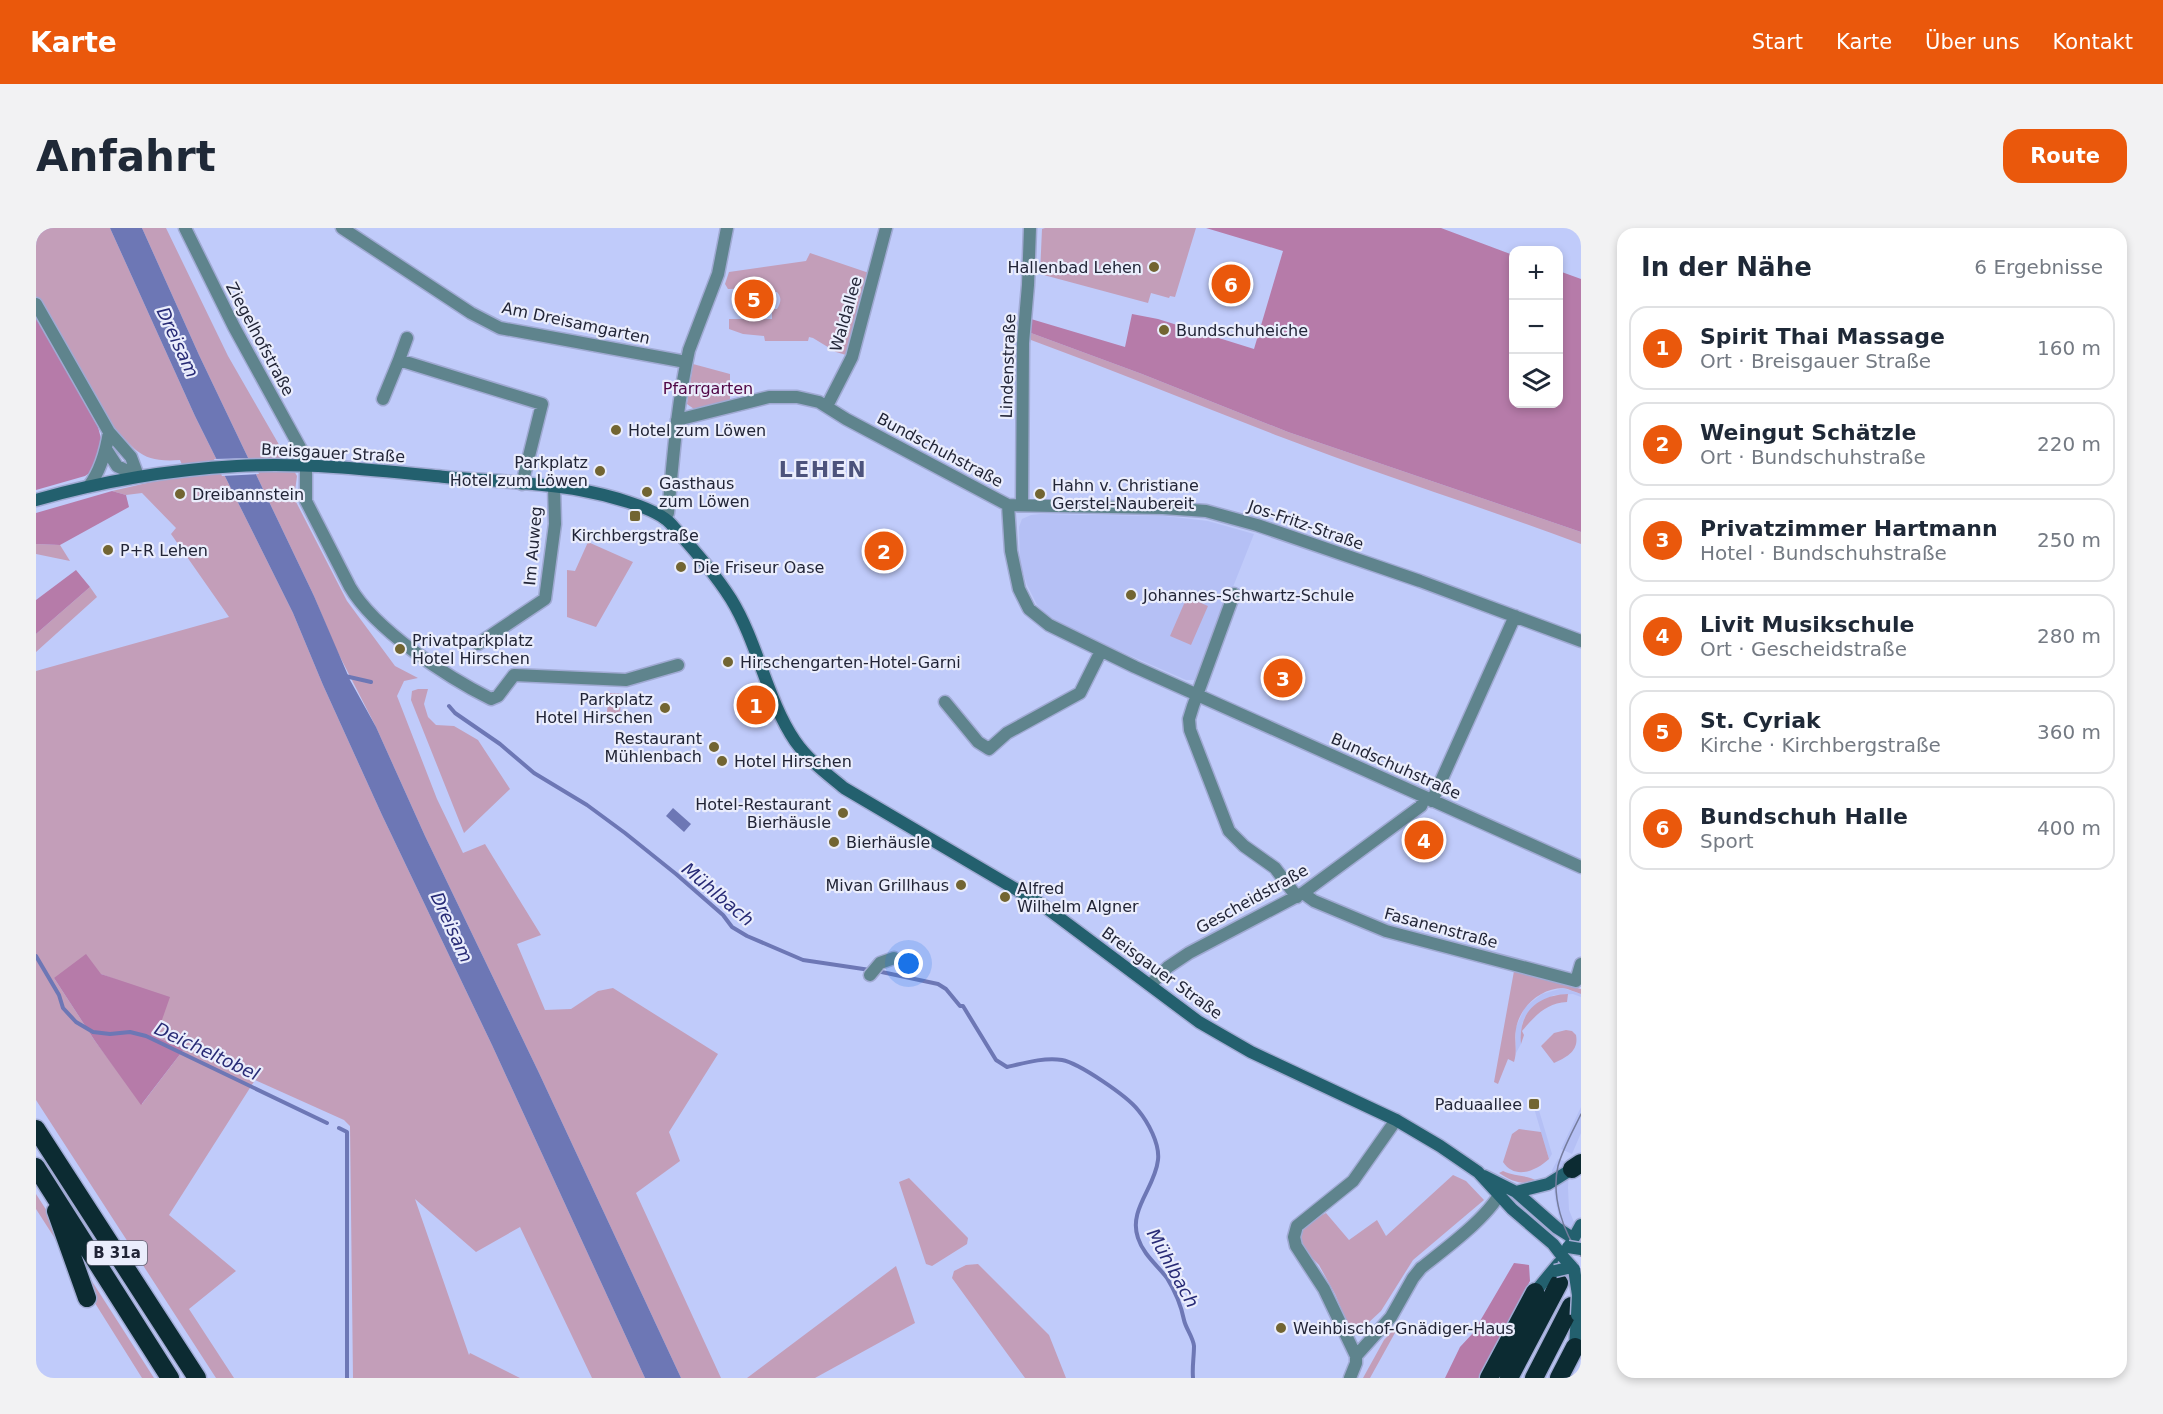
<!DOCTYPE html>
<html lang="de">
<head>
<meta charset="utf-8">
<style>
	body { margin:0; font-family:"DejaVu Sans",sans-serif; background:#f2f2f3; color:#1f2937 }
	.controls { position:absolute; right:18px; top:18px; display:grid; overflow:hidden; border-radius:12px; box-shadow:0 3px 9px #0003 }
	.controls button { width:54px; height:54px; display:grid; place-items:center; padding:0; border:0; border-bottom:2px solid #e0e1e3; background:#fff; color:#1f2937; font:30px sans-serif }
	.you { position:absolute; left:873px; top:736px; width:21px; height:21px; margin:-15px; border:4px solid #fff; border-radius:50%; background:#1a73e8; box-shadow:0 0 0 9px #1a73e833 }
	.badge { display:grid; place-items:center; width:39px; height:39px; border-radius:50%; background:#ea580c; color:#fff; font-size:20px; font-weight:700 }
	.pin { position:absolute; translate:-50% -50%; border:3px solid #fff; box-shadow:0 2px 6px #0006 }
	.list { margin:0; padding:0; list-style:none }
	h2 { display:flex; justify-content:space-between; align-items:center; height:78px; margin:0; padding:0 24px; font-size:26px }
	h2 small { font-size:20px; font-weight:400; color:#747a83 }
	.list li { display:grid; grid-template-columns:39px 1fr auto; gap:18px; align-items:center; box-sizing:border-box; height:84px; margin:0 12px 12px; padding:0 12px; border:2px solid #e0e1e3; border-radius:18px }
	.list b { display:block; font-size:22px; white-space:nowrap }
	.list p { margin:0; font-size:20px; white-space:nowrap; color:#747a83 }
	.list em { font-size:20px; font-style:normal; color:#747a83 }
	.icon { flex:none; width:33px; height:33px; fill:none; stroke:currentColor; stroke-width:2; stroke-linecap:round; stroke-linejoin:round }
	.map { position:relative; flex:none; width:1545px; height:1150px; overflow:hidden; border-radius:18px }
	header { display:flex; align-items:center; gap:36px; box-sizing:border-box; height:84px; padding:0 30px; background:#ea580c; color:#fff }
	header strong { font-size:28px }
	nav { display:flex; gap:33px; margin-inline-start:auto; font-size:21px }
	.intro { display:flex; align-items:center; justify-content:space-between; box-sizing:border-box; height:144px; padding:0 36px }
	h1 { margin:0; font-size:42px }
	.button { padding:15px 27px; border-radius:18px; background:#ea580c; color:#fff; font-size:21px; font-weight:700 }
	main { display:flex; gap:36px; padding:0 36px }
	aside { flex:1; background:#fff; border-radius:18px; box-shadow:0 3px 9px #0003 }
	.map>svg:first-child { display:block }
	.built { fill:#b5c0f5 }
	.green { fill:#c39eb9; fill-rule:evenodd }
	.forest { fill:#b67ba9 }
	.water { fill:#6d77b5 }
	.pier { fill:#c0cbfa }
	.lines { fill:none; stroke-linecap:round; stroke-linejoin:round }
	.stream { stroke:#6d77b5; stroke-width:4 }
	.highway-tunnel { stroke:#a0aad3; stroke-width:18; stroke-dasharray:18 9; stroke-linecap:butt }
	.street-casing { stroke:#a0aad3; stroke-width:15 }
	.secondary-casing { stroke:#a0aad3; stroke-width:15 }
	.highway-casing { stroke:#a0aad3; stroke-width:21 }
	.street { stroke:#5f848d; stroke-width:12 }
	.secondary { stroke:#23606e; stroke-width:12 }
	.highway { stroke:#0c2b32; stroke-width:18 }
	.tram { stroke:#757c9d; stroke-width:1.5 }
	.secondary-bridge-casing { stroke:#a0aad3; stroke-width:15; stroke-linecap:butt }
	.secondary-bridge { stroke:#23606e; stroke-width:12 }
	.poi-dot { fill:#726532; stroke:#eaedfc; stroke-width:2 }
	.labels { text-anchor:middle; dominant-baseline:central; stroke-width:4.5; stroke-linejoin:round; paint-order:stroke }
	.shield { fill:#eaedfc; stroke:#5e6172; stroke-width:1.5 }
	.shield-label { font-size:15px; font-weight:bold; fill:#222537 }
	.poi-label { font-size:16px; fill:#222537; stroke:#eaedfc; text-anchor:start }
	.street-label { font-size:16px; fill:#222537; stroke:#eaedfc }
	.park-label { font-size:16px; fill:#500646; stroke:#eaedfc }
	.water-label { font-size:18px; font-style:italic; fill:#282b76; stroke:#eaedfc }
	.district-label { font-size:22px; font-weight:bold; letter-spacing:1.5px; fill:#4c537c; stroke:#eaedfc }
</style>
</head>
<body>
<header>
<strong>Karte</strong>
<nav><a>Start</a><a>Karte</a><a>Über uns</a><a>Kontakt</a></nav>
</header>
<div class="intro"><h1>Anfahrt</h1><a class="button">Route</a></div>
<main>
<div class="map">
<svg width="1545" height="1150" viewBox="0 0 1545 1150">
	<rect width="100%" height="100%" fill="#c0cbfa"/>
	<path class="built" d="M1004,286L1129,288L1172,293L1218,306L1160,452H1150L1035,402L1010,386L1001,377L991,357L984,335L983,299L986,291L995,287Z
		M1527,760L1545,766V769L1537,766L1518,767L1499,777L1490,787L1486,796L1485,816L1480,825V799L1489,779L1506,766Z
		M1499,869L1516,926L1513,931L1495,870Z
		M1545,879V905L1536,926L1525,921Z
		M1522,931L1530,934L1533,943L1532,959L1533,982L1538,994L1535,1001L1524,995L1519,971L1516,942Z"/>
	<path class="green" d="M0,0H74L159,188L257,385L287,457L346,587L456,817L609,1150H556L484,999L440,1024L379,971L433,1127L434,1125L484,1150H317L314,898L308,892L219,852L133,987L200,1043L153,1081L198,1150H180L0,872V443L193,389L135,306L140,300L106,265L90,267L76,263L150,246L144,232C104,235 100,222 74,195L62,199L0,88ZM65,746L89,755L120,809L148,821L106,876L59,813L18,750Z
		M106,0H130L192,128L261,248L258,270L311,373L359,438L382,450L368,453L361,468L401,571L427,625L449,616L505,707L481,716L509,782L535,781L562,763L577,760L682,826L633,904L644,933L600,965L685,1150H645L503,845L389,608L340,499L300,421L278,368L163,127Z
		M1009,0H1160L1139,69L1134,68L1133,70L1115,65L1112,75L1004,46L1006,1Z
		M774,25L833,45L810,127L800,124L777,110L773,109L772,113H729L728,108L707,106L693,101V91H707V87L727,86V91H736V81H741C745,74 746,70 741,64H735V56H725V60L692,61L689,56L693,44L770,33Z
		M995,105L1106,146L1252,204L1545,304V316C1446,279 1344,247 1245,209C1162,177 1079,143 995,112Z
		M657,136L694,146V172L658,181L651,176Z
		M552,314L597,334L560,399L531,389V342L539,343Z
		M0,316L24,317L34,333L0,326Z
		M54,359L61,369L0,424V406Z
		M1151,369L1172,378L1155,417L1134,408Z
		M382,461H392L388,476L392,489L400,497L418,498L442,512L474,561L428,605L375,472L376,463Z
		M572,465L592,466L594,469L593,475H585L584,486H571Z
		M1478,743L1545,761V766C1539,764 1533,761 1527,760C1504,760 1483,780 1480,801C1478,811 1481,821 1479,830L1478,834L1472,831L1462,856L1458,854Z
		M1532,766L1531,774C1510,775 1499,788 1486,803L1488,807L1485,816C1482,785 1501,767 1532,766Z
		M1530,802L1536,803L1540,807C1543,823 1531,829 1518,835L1505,818L1518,805Z
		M1483,901L1505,904L1513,931C1500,943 1479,952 1467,934L1476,906Z
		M1467,943C1479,949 1493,947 1501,953C1487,958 1475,953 1463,945Z
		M1417,947L1430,953L1448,972L1377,1032L1345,1083L1317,1109L1299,1066L1283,1037L1264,1018C1264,997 1274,994 1290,985L1313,1012L1341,992L1350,1008Z
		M873,950L932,1010L931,1016L896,1038L890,1036L863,954Z
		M0,966L118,1150H106L52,1064L30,1035L18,1009L0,981Z
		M942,1036L1013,1107L1030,1150H989L916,1050L918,1043L930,1037Z
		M860,1038L879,1095L779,1150H711Z
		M1365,1094L1334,1150H1327L1348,1112Z"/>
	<path class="forest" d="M1170,0H1405L1477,27L1478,176H1522L1523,43L1545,51V304L1252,204L1106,146L995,105V91L1089,119L1096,86L1122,91L1218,121L1247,23Z
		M0,88L62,199L66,214L58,242L49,248L0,262Z
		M76,263L90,267L93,279L24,317L0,316V285Z
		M40,342L54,359L0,406V372Z
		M50,726L65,746L134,769L120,809L148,821L105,877L59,813L18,750Z
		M1478,1035L1493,1037L1494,1053L1443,1150H1409L1424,1119L1437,1105Z"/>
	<path class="water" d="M74,0H106L163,127L278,368L314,452L340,499L389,608L503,845L645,1150H609L456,817L346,587L287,457L257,385L159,188Z
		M637,580L655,596L648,604L630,588Z"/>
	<path class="pier" d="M216,230L223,246L186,248L178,231Z"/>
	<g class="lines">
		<path class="stream" d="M309,448L335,454
			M413,478L419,485L464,516L498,545L551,577L589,605L640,646L687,687L696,699L711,708L767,732L834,742
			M0,728L23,767L27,780L40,794L57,804L74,806L94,804L110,808L291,895
			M841,743L902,756L910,761L924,778H927L960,832L971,839C988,835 1009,829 1026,832C1043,835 1091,868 1102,882C1112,894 1124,916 1122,932C1119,960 1092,982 1102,1010C1107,1026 1121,1037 1131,1050C1139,1063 1145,1077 1148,1092C1150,1101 1157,1109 1158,1118C1158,1129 1156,1139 1157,1150
			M303,900L311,904V1150"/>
		<path class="highway-tunnel" d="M1526,1050L1545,1011"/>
		<g class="street-casing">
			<path id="street" d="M149,0L198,99L267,225L270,237V273L314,359C339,402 411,449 455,471L462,468L478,447L590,452L642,437
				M306,0L435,85L464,100L650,134
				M0,76L73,204L95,229L102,248
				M363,132L371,110
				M347,171L363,132L506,176L486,256
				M791,178L816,129L850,0
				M641,192L733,169H761L783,174L810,191L972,277L1127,280L1170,283L1221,297L1384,353L1545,413
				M70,221L81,238L102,248
				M53,258C65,242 70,223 73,204
				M972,277L975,323L983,361L993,381L1013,397L1099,439L1545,639
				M986,277L987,115L992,57L994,0
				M628,290L632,285C637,231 641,176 653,122L682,46L691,0
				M1198,366L1157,478L1153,491L1154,502L1193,603L1208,618L1239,640L1261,669
				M442,416L509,371L519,296L518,258
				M909,474L942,514L953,521L971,505L1044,465L1065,423
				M1396,573L1479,388
				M1267,665L1278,673L1350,703L1540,753L1545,736
				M834,747L844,735L858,730
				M1114,757L1132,739L1153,725L1267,665L1385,578L1389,569
				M1320,1128L1355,1089L1377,1050L1385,1040C1409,1021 1457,986 1467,959
				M1314,1150L1320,1135V1128L1288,1061L1260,1018L1258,1009L1261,998L1317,953L1360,892"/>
		</g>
		<g class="secondary-casing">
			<path id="secondary" d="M0,272C66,253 132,242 201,238C270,234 340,242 409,249C454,253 500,254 544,262C567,266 620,279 635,296C656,320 678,344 695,371C722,415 731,472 759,513C772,532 790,545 808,560L1005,676L1163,794L1215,824L1360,892L1404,918L1442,944L1476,981L1517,1016L1527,1029
				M1448,948L1480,964L1521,1000L1537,1010
				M1480,964L1512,956L1536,941
				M1535,1015L1545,997
				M1499,1064L1523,1035
				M1539,1119L1541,1087"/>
		</g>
		<g class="highway-casing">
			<path id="highway" d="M0,901L161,1150
				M0,939L134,1150
				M1536,941L1545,935
				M20,983L51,1070
				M1453,1150L1499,1064
				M1473,1150L1523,1055
				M1498,1150L1535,1078
				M1523,1150L1539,1119"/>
		</g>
		<use href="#street" class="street"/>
		<use href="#secondary" class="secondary"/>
		<use href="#highway" class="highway"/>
		<path class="tram" d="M1545,886C1537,903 1527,920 1522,938C1515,968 1527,1005 1545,1028"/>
		<g class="secondary-bridge-casing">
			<path id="secondary-bridge" d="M1532,1019L1545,1021
				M1538,1041L1542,1067L1541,1087
				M1519,1043L1536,1039L1527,1029"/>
		</g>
		<use href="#secondary-bridge" class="secondary-bridge"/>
	</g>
	<g class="poi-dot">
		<circle cx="1118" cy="39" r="6"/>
		<circle cx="1128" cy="102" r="6"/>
		<circle cx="580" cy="202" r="6"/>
		<circle cx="564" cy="243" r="6"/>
		<circle cx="611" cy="264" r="6"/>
		<circle cx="144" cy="266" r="6"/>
		<circle cx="1004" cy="266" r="6"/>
		<rect x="593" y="282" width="12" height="12" rx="3"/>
		<circle cx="72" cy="322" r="6"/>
		<circle cx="645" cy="339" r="6"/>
		<circle cx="1095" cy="367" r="6"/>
		<circle cx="364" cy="421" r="6"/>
		<circle cx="692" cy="434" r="6"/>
		<circle cx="629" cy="480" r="6"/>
		<circle cx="678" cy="519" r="6"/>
		<circle cx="686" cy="533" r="6"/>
		<circle cx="807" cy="585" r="6"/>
		<circle cx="798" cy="614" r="6"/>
		<circle cx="925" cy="657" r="6"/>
		<circle cx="969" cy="669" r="6"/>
		<rect x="1492" y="870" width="12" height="12" rx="3"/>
		<circle cx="1245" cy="1100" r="6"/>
	</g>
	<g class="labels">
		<rect class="shield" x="51" y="1013" width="60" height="24" rx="4.5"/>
		<g class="shield-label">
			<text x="81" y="1025">B 31a</text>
		</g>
		<g class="poi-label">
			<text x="1106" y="39" text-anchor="end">Hallenbad Lehen</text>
			<text x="1140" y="102">Bundschuheiche</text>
			<text x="592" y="202">Hotel zum Löwen</text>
			<text x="552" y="234" text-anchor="end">Parkplatz<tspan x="552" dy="18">Hotel zum Löwen</tspan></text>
			<text x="623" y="255">Gasthaus<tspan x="623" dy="18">zum Löwen</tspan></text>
			<text x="1016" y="257">Hahn v. Christiane<tspan x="1016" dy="18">Gerstel-Naubereit</tspan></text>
			<text x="156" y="266">Dreibannstein</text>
			<text x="599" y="307" text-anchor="middle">Kirchbergstraße</text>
			<text x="84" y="322">P+R Lehen</text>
			<text x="657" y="339">Die Friseur Oase</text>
			<text x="1107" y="367">Johannes-Schwartz-Schule</text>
			<text x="376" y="412">Privatparkplatz<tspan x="376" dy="18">Hotel Hirschen</tspan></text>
			<text x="704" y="434">Hirschengarten-Hotel-Garni</text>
			<text x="617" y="471" text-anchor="end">Parkplatz<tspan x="617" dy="18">Hotel Hirschen</tspan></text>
			<text x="666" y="510" text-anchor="end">Restaurant<tspan x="666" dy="18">Mühlenbach</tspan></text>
			<text x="698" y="533">Hotel Hirschen</text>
			<text x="795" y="576" text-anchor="end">Hotel-Restaurant<tspan x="795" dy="18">Bierhäusle</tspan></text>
			<text x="810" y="614">Bierhäusle</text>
			<text x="913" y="657" text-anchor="end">Mivan Grillhaus</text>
			<text x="981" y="660">Alfred<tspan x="981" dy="18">Wilhelm Algner</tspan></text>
			<text x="1486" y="876" text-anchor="end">Paduaallee</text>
			<text x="1257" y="1100">Weihbischof-Gnädiger-Haus</text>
		</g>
		<g class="street-label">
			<text transform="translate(810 86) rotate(-74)">Waldallee</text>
			<text transform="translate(540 95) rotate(12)">Am Dreisamgarten</text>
			<text transform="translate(224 111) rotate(62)">Ziegelhofstraße</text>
			<text transform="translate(972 138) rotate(-88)">Lindenstraße</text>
			<text transform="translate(904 222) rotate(28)">Bundschuhstraße</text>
			<text transform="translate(297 225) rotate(3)">Breisgauer Straße</text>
			<text transform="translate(1270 297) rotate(19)">Jos-Fritz-Straße</text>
			<text transform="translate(497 318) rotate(-85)">Im Auweg</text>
			<text transform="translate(1360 538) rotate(24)">Bundschuhstraße</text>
			<text transform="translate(1216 671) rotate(-29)">Gescheidstraße</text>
			<text transform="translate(1405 700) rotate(15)">Fasanenstraße</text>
			<text transform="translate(1126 745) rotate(36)">Breisgauer Straße</text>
		</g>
		<g class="park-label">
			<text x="672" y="160">Pfarrgarten</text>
		</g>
		<g class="water-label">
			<text transform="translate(142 114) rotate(65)">Dreisam</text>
			<text transform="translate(682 666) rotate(40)">Mühlbach</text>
			<text transform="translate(416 699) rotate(65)">Dreisam</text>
			<text transform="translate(171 823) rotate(25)">Deicheltobel</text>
			<text transform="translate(1137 1040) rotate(61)">Mühlbach</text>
		</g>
		<g class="district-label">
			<text x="787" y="241">LEHEN</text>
		</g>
	</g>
</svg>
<div class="controls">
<button>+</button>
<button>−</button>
<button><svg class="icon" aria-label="layers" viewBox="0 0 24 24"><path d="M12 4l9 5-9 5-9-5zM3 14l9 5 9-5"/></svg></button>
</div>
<div class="you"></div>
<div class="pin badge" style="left:720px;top:477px">1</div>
<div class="pin badge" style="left:848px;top:323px">2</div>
<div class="pin badge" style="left:1247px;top:450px">3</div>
<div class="pin badge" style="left:1388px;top:612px">4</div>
<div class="pin badge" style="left:718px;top:71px">5</div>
<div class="pin badge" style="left:1195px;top:56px">6</div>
</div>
<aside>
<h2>In der Nähe<small>6 Ergebnisse</small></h2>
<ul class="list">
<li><span class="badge">1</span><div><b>Spirit Thai Massage</b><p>Ort · Breisgauer Straße</p></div><em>160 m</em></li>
<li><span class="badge">2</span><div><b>Weingut Schätzle</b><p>Ort · Bundschuhstraße</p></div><em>220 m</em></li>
<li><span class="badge">3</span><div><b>Privatzimmer Hartmann</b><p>Hotel · Bundschuhstraße</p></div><em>250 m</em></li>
<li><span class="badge">4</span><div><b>Livit Musikschule</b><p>Ort · Gescheidstraße</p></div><em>280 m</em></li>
<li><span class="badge">5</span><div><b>St. Cyriak</b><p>Kirche · Kirchbergstraße</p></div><em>360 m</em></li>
<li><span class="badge">6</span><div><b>Bundschuh Halle</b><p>Sport</p></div><em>400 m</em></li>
</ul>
</aside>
</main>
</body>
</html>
